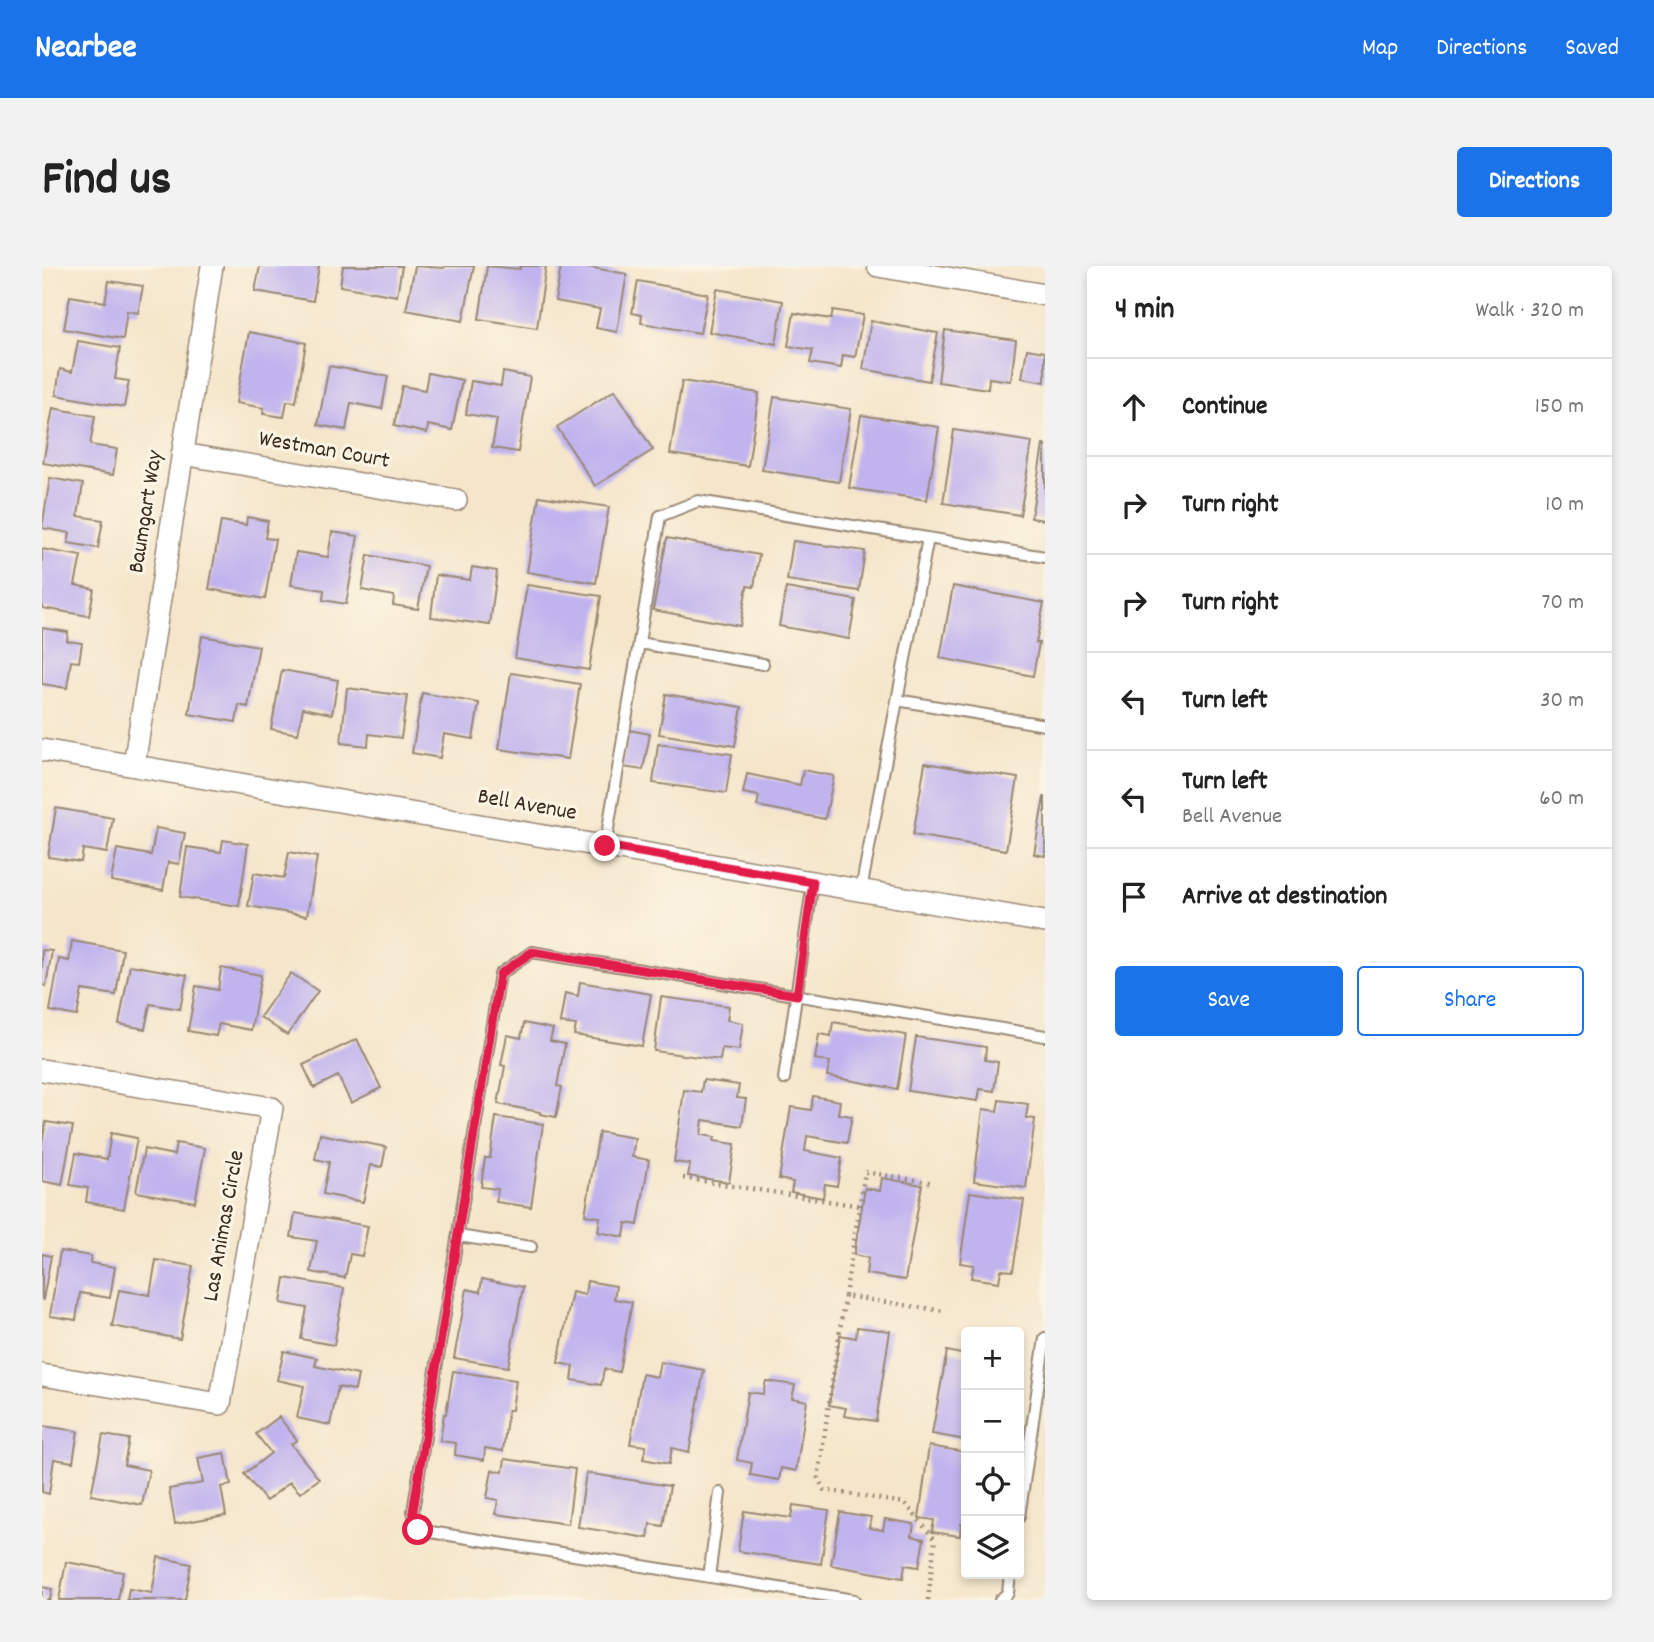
<!DOCTYPE html>
<html lang="en">
<head>
<meta charset="utf-8">
<style>
	body { margin:0; font-family:Dekko,sans-serif; background:#f2f2f2; color:#222 }
	.controls { position:absolute; right:21px; bottom:21px; display:grid; overflow:hidden; border-radius:7px; box-shadow:0 4px 10px #0003 }
	.controls button { width:63px; height:63px; display:grid; place-items:center; padding:0; border:0; border-bottom:2px solid #e0e0e0; background:#fff; color:#222; font:35px sans-serif }
	.stop { position:absolute; width:21px; height:21px; margin:-16px; border:5px solid #e11d48; border-radius:50%; background:#fff }
	.stop.end { background:#e11d48; border-color:#fff; box-shadow:0 2px 7px #0008 }
	.list { margin:0; padding:0; list-style:none }
	h2 { display:flex; justify-content:space-between; align-items:center; height:91px; margin:0; padding:0 28px; font-size:30px }
	h2 small { font-size:23px; font-weight:400; color:#767676 }
	.list li { display:grid; grid-template-columns:46px 1fr auto; gap:21px; align-items:center; box-sizing:border-box; height:98px; padding:0 28px; border-top:2px solid #e0e0e0 }
	.list b { display:block; font-size:26px; white-space:nowrap }
	.list p { margin:0; font-size:23px; white-space:nowrap; color:#767676 }
	.list em { font-size:23px; font-style:normal; color:#767676 }
	.actions { display:flex; gap:14px; padding:21px 28px }
	.actions a { flex:1; padding:16px 0; border:2px solid #1a73e8; border-radius:7px; text-align:center; font-size:24px; color:#1a73e8 }
	.actions .main { background:#1a73e8; color:#fff }
	.icon { flex:none; width:38px; height:38px; fill:none; stroke:currentColor; stroke-width:2; stroke-linecap:round; stroke-linejoin:round }
	.map { position:relative; flex:none; width:1003px; height:1334px; overflow:hidden; border-radius:7px }
	header { display:flex; align-items:center; gap:42px; box-sizing:border-box; height:98px; padding:0 35px; background:#1a73e8; color:#fff }
	header strong { font-size:33px }
	nav { display:flex; gap:38px; margin-inline-start:auto; font-size:24px }
	.intro { display:flex; align-items:center; justify-content:space-between; box-sizing:border-box; height:168px; padding:0 42px }
	h1 { margin:0; font-size:49px }
	.button { padding:18px 32px; border-radius:7px; background:#1a73e8; color:#fff; font-size:24px; font-weight:700 }
	main { display:flex; gap:42px; padding:0 42px }
	aside { flex:1; background:#fff; border-radius:7px; box-shadow:0 4px 10px #0003 }
	.map>svg:first-child { display:block }
	.building { fill:#c1b4ee }
	.lines { fill:none; stroke-linecap:round; stroke-linejoin:round }
	.lane-casing { stroke:#988874; stroke-width:14 }
	.street-casing { stroke:#988874; stroke-width:24 }
	.path { stroke:#988874; stroke-width:4.5; stroke-dasharray:2 5; stroke-linecap:butt }
	.lane { stroke:#fff; stroke-width:10 }
	.street { stroke:#fff; stroke-width:21 }
	.route { stroke:#e11d48; stroke-width:9 }
	.labels { text-anchor:middle; dominant-baseline:central; stroke-width:6; stroke-linejoin:round; paint-order:stroke }
	.street-label { font-size:23px; fill:#3b2a1e; stroke:#fcf5e5 }
</style>
</head>
<body>
<header>
<strong>Nearbee</strong>
<nav><a>Map</a><a>Directions</a><a>Saved</a></nav>
</header>
<div class="intro"><h1>Find us</h1><a class="button">Directions</a></div>
<main>
<div class="map">
<svg width="1003" height="1334" viewBox="0 0 1003 1334">
	<rect width="100%" height="100%" fill="#fcf5e5"/>
	<filter id="ink" filterUnits="userSpaceOnUse"><feTurbulence type="fractalNoise" baseFrequency=".0143" numOctaves="2"/><feDisplacementMap in="SourceGraphic" scale="14" xChannelSelector="R" yChannelSelector="G"/><feConvolveMatrix kernelMatrix="1 2 1 2 8 2 1 2 1" color-interpolation-filters="sRGB"/></filter>
	<filter id="wash" filterUnits="userSpaceOnUse"><feTurbulence type="fractalNoise" baseFrequency=".00686" numOctaves="4" result="noise"/><feDisplacementMap in="SourceGraphic" scale="28" xChannelSelector="R" yChannelSelector="G"/><feGaussianBlur stdDeviation="1.57" result="paint"/><feColorMatrix in="noise" values="0 0 0 0 0 0 0 0 0 0 0 0 0 0 0 0 0 1.4 0 .05"/><feComposite in="paint" operator="in"/></filter>
	<g filter="url(#wash)">
		<rect width="100%" height="100%" fill="#f5e6cb"/>
		<g id="blocks">
			<path class="building" d="M218,0H277L271,35L213,25Z
				M301,0H360L355,30L298,20Z
				M373,0L402,2V0H432L421,55L364,44Z
				M445,0L478,3V0H504L495,62L437,53Z
				M519,0H541L585,8L575,66L554,62L558,43L513,35Z
				M67,15L101,20L96,47L85,45L81,73L22,63L28,30L63,36Z
				M596,15L666,28L658,67L599,57L600,49L590,47Z
				M675,23L741,35L734,78L667,66Z
				M791,44L821,49L813,91L801,89L799,102L768,97L771,84L746,80L752,47L789,53Z
				M829,55L896,67L887,115L821,103Z
				M903,64L974,74L969,115L947,112L946,123L896,116Z
				M207,66L264,77L254,136L245,135L242,151L221,148L222,142L194,137Z
				M36,75L78,82L73,113L87,115L82,141L14,129L18,103L30,106Z
				M985,83L1003,86V116L980,112Z
				M287,100L346,110L340,143L309,137L304,164L276,159Z
				M461,106L488,111L476,186L450,182L455,153L424,148L429,115L459,120Z
				M386,107L420,114L410,164L386,159L385,167L352,160L360,120L383,124Z
				M640,115L717,127L706,200L628,188Z
				M573,124L611,184L553,220L515,161Z
				M732,131L809,143L797,216L720,204Z
				M11,142L53,150L48,179L75,183L71,209L1,197Z
				M819,149L897,161L885,234L807,222Z
				M912,164L990,176L978,249L901,237Z
				M1001,179H1003V254L989,252Z
				M8,212L41,218L36,250L61,254L56,282L26,277L28,267L0,262Z
				M497,230L567,241L554,317L485,306Z
				M205,251L226,255L223,272L233,273L223,333L167,323L179,255L204,259Z
				M290,266L316,270L304,338L281,334L282,324L249,319L254,286L286,291Z
				M625,272L717,289L712,321L705,320L698,360L611,344Z
				M751,275L823,285L817,325L745,314Z
				M0,283L39,290L33,319L52,323L47,350L0,342Z
				M326,289L384,300L376,343L351,339L352,330L320,324Z
				M430,301L455,305L448,359L389,351L394,309L428,314Z
				M485,319L559,330L547,404L473,392Z
				M911,320L1002,337L994,377H997L991,410L898,392Z
				M744,322L814,334L807,373L737,360Z
				M0,362L26,366L25,375L40,377L37,396L29,395L25,422L0,418Z
				M160,370L217,380L206,441L197,439L194,456L147,448Z
				M240,404L296,414L290,448L261,442L256,468L229,463Z
				M469,407L538,418L526,493L457,483Z
				M305,422L365,430L359,472L327,468L326,480L299,477Z
				M380,427L437,437L431,473L402,468L398,492L370,487Z
				M624,428L700,441L693,480L617,468Z
				M587,464L608,468L601,504L580,501Z
				M616,478L690,488L684,527L611,517Z
				M883,497L976,512L964,584L871,569Z
				M761,504L792,510L783,553L715,540L717,530L701,527L705,508L758,519Z
				M1002,531H1003V590L992,588Z
				M14,542L71,552L65,587L41,583L39,596L6,591Z
				M114,562L143,567L137,598L126,596L121,624L69,615L75,583L109,589Z
				M181,574L206,578L197,640L138,631L145,581L179,586Z
				M247,586L275,591L265,650L206,640L212,607L242,612Z
				M30,675L81,684L74,729L40,724L35,750L8,745L17,693L27,695Z
				M0,684L10,685L4,720L0,719Z
				M88,699L145,709L138,743L108,738L103,763L77,758Z
				M179,702L219,709L209,764L177,758L174,770L146,765L154,720L176,724Z
				M249,707L276,725L245,769L218,751Z
				M538,716L609,728L600,780L532,769L534,759L518,757L523,727L536,730Z
				M619,731L687,740L685,754L701,757L697,784L680,782L678,794L612,785Z
				M791,756L864,769L855,823L785,810L788,796L773,793L777,768L789,770Z
				M482,757L511,763L508,775L523,778L515,820L520,821L514,851L498,848V846L456,838L463,800L459,799L465,769L479,772Z
				M874,771L944,781L943,794L956,796L952,825L938,823L936,835L866,825Z
				M315,773L339,822L309,837L296,810L272,822L261,799Z
				M661,814L697,819L695,832L704,833L700,860L661,854L659,869L673,871L672,875L693,878L687,916L646,910L648,898L632,896L642,824L659,826Z
				M771,830L798,835L796,848L810,850L805,877L765,870L763,885L800,892L795,920L783,918L781,932L749,926L751,916L737,913L749,841L769,844Z
				M957,834L986,838L984,852L993,853L984,922L932,915L941,843L955,845Z
				M454,851L501,858L489,941L454,936L456,923L439,921L443,892H448Z
				M4,856L31,860L20,919L0,915V877Z
				M557,866L593,872L590,891L607,894L596,959L584,957L582,971L556,966L558,951L543,949Z
				M69,867L95,872L82,943L44,936L46,922L28,919L34,887L65,893Z
				M278,868L344,881L340,901L329,899L321,936L281,928L287,896L273,893Z
				M134,877L163,882L153,936L94,926L102,883L132,889Z
				M840,912L880,919L863,1014L824,1008L826,992L812,989L823,922L838,925Z
				M928,926L982,934L971,1005L959,1004L957,1016L929,1012L932,999L918,997Z
				M253,947L326,960L320,990L308,988L303,1012L269,1006L275,975L249,971Z
				M18,985L49,990L48,997L73,1001L68,1032L38,1027L34,1054L8,1050Z
				M0,988L9,990L1,1034L0,1033Z
				M114,994L151,1000L138,1073L70,1060L77,1024L108,1029Z
				M243,1012L302,1022L292,1079L259,1073L265,1042L239,1037Z
				M440,1013L481,1021L466,1101L412,1092L425,1023L438,1026Z
				M545,1015L574,1020L572,1033L590,1036L577,1106L562,1103L559,1119L530,1114L532,1100L516,1097L530,1026L543,1029Z
				M815,1061L848,1065L834,1155L802,1150L804,1142L787,1139L798,1069L814,1072Z
				M242,1085L275,1092L273,1100L316,1109L313,1124L296,1121L288,1159L255,1152L262,1120L235,1114Z
				M905,1085L924,1089V1174L890,1168Z
				M618,1096L662,1104L647,1186L630,1182L627,1198L601,1193L604,1180L588,1178L600,1108L615,1111Z
				M411,1105L474,1114L470,1144H466L461,1185L443,1182L442,1194L413,1189L414,1177L398,1175L402,1148H404Z
				M724,1115L753,1119L750,1132L765,1135L754,1205L739,1202L737,1214L708,1209L710,1197L695,1194L706,1126L721,1128Z
				M237,1151L255,1174L249,1178L277,1213L258,1227L248,1216L224,1235L202,1208L229,1187L214,1168Z
				M0,1160L36,1165L31,1196L12,1193L7,1228L0,1226Z
				M61,1169L87,1173L82,1199L107,1204L100,1239L49,1229Z
				M887,1180L924,1186V1259L919,1258L918,1270L890,1266L892,1254L877,1252Z
				M183,1187L189,1219L179,1221L184,1249L133,1258L127,1223L161,1217L156,1192Z
				M463,1193L533,1203L526,1258L454,1248L456,1234L445,1232L450,1204L461,1206Z
				M544,1207L628,1220L621,1260L608,1258L606,1272L536,1261Z
				M751,1239L787,1244L779,1298L696,1285L702,1245L749,1252Z
				M798,1246L829,1251L827,1262L841,1264L843,1253L872,1258L870,1270L882,1273L877,1301L863,1299L861,1312L789,1299Z
				M116,1291L149,1298L143,1334H85L87,1323L110,1327Z
				M24,1296L81,1306L76,1334H17Z
				M0,1321L10,1323L8,1334H0Z"/>
		</g>
	</g>
	<g filter="url(#ink)">
		<use href="#blocks" fill-opacity="0" stroke="#988874" stroke-width="2"/>
		<g class="lines">
			<g class="lane-casing">
				<path id="lane" d="M597,377L721,398
					M855,434L1003,459
					M563,581L618,250L656,235L1003,291
					M819,624L886,272
					M742,813L771,616
					M416,970L489,981
					M977,1251L1003,1072
					M667,1311L678,1227
					M812,1334L376,1264L371,1245L458,708L490,686L1003,770
					M958,1334L966,1327L968,1308"/>
			</g>
			<g class="street-casing">
				<path id="street" d="M836,0L1003,29
					M140,188L414,234
					M0,484L1003,656
					M92,499L170,0
					M0,804L230,842L178,1138L0,1109"/>
			</g>
			<path class="path" d="M641,912L818,940
				M803,1030L823,906L892,917
				M886,1334L893,1274L863,1237L782,1224L776,1212L803,1030L902,1045"/>
			<use href="#lane" class="lane"/>
			<use href="#street" class="street"/>
		</g>
	</g>
	<g class="lines" filter="url(#ink)">
		<path class="route" d="M376,1264L371,1245L458,708L490,686L755,729L771,616L563,580"/>
	</g>
	<g class="labels">
		<g class="street-label">
			<text transform="translate(282 185) rotate(10)">Westman Court</text>
			<text transform="translate(105 246) rotate(-81)">Baumgart Way</text>
			<text transform="translate(485 540) rotate(10)">Bell Avenue</text>
			<text transform="translate(183 960) rotate(-80)">Las Animas Circle</text>
		</g>
	</g>
</svg>
<div class="controls">
<button>+</button>
<button>−</button>
<button><svg class="icon" aria-label="locate" viewBox="0 0 24 24"><circle cx="12" cy="12" r="6"/><path d="M12 2v4M12 18v4M2 12h4M18 12h4"/></svg></button>
<button><svg class="icon" aria-label="layers" viewBox="0 0 24 24"><path d="M12 4l9 5-9 5-9-5zM3 14l9 5 9-5"/></svg></button>
</div>
<div class="stop" style="left:376px;top:1264px"></div>
<div class="stop end" style="left:563px;top:580px"></div>
</div>
<aside>
<h2>4 min<small>Walk · 320 m</small></h2>
<ul class="list">
<li><svg class="icon" aria-label="ahead" viewBox="0 0 24 24"><path d="M12 20V5M6 11l6-6 6 6"/></svg><div><b>Continue</b></div><em>150 m</em></li>
<li><svg class="icon" aria-label="right" viewBox="0 0 24 24"><path d="M7 20v-9h11M14 6l5 5-5 5"/></svg><div><b>Turn right</b></div><em>10 m</em></li>
<li><svg class="icon" aria-label="right" viewBox="0 0 24 24"><path d="M7 20v-9h11M14 6l5 5-5 5"/></svg><div><b>Turn right</b></div><em>70 m</em></li>
<li><svg class="icon" aria-label="left" viewBox="0 0 24 24"><path d="M17 20v-9H6M10 6l-5 5 5 5"/></svg><div><b>Turn left</b></div><em>30 m</em></li>
<li><svg class="icon" aria-label="left" viewBox="0 0 24 24"><path d="M17 20v-9H6M10 6l-5 5 5 5"/></svg><div><b>Turn left</b><p>Bell Avenue</p></div><em>60 m</em></li>
<li><svg class="icon" aria-label="arrive" viewBox="0 0 24 24"><path d="M6 21V4h12l-3 4 3 4H6"/></svg><div><b>Arrive at destination</b></div></li>
</ul>
<div class="actions"><a class="main">Save</a><a>Share</a></div>
</aside>
</main>
</body>
</html>
